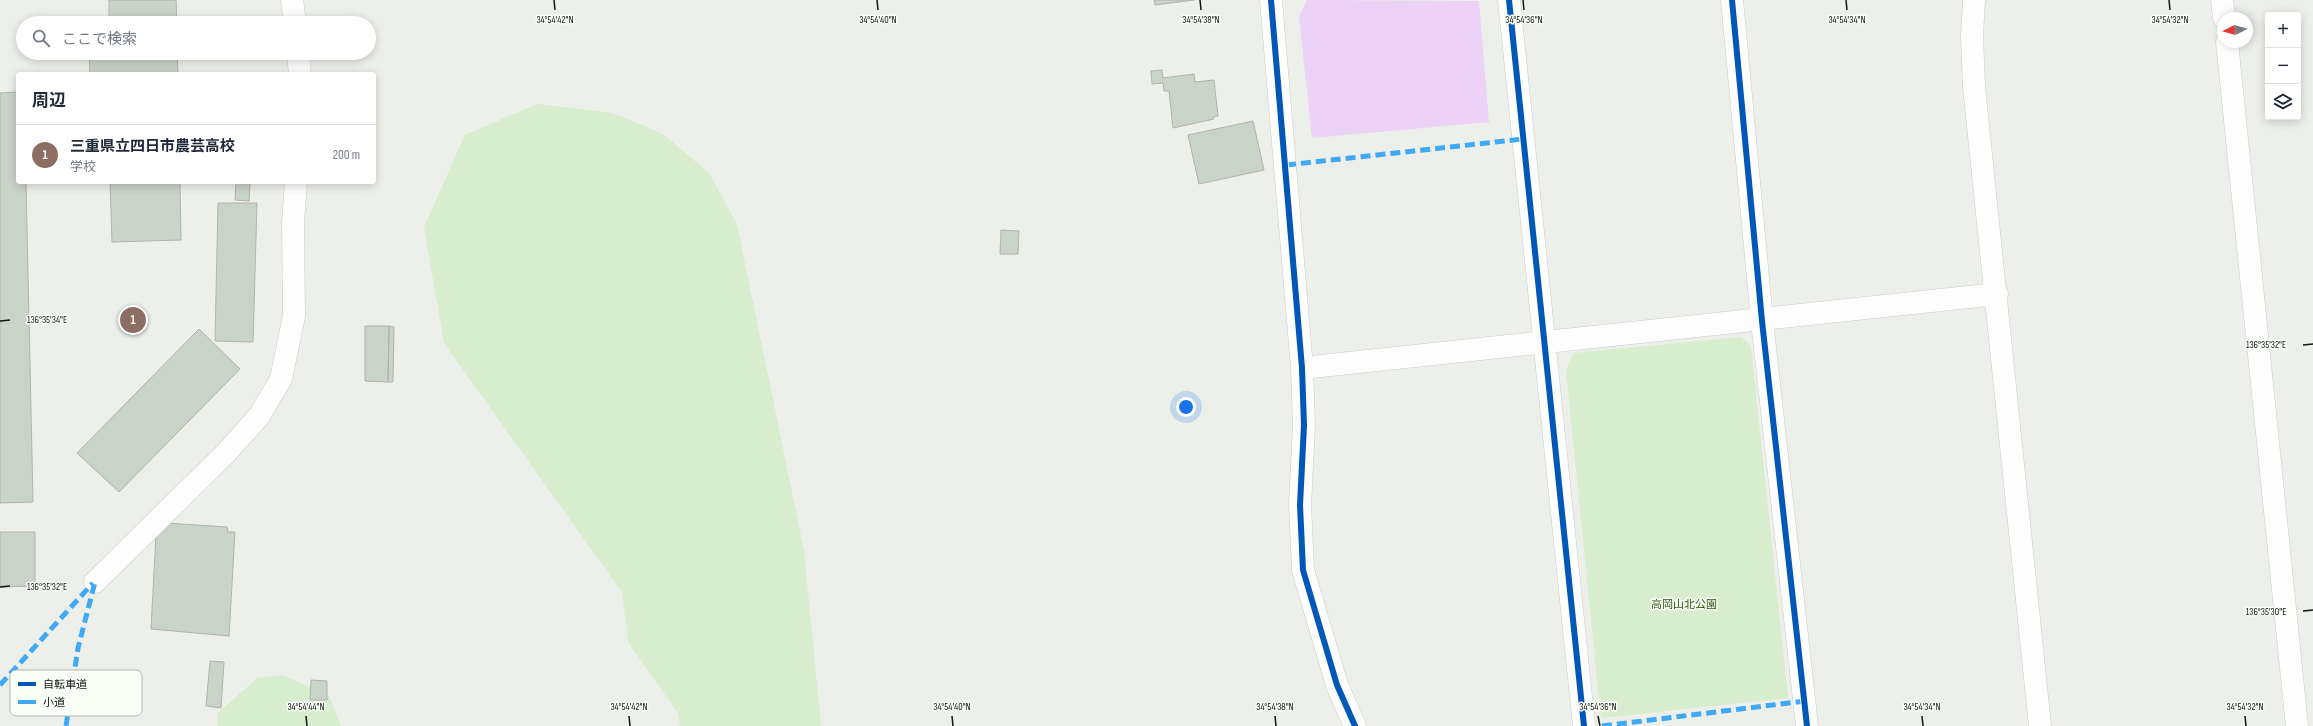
<!DOCTYPE html>
<html lang="ja">
<head>
<meta charset="utf-8">
<style>
	body { margin:0; font-family:"Sofia Sans Condensed","Noto Sans JP",sans-serif; background:#f6f6f7; color:#1f2937 }
	.controls { position:absolute; right:12px; top:12px; display:grid; overflow:hidden; border-radius:4px; box-shadow:0 2px 10px #0003 }
	.controls button { width:36px; height:36px; display:grid; place-items:center; padding:0; border:0; border-bottom:1px solid #e0e1e3; background:#fff; color:#1f2937; font:20px sans-serif }
	.compass { position:absolute; left:2217px; top:12px; width:36px; height:36px; border-radius:50%; background:#fff; box-shadow:0 2px 10px #0003; rotate:264deg }
	.you { position:absolute; left:1186px; top:407px; width:14px; height:14px; margin:-10px; border:3px solid #fff; border-radius:50%; background:#1a73e8; box-shadow:0 0 0 6px #1a73e833 }
	.badge { display:grid; place-items:center; width:26px; height:26px; border-radius:50%; background:#2563eb; color:#fff; font-size:13px; font-weight:700 }
	.pin { position:absolute; translate:-50% -50%; border:2px solid #fff; box-shadow:0 1px 4px #0006 }
	.list { margin:0; padding:0; list-style:none }
	h2 { display:flex; justify-content:space-between; align-items:center; height:52px; margin:0; padding:0 16px; font-size:17px }
	h2 small { font-size:13px; font-weight:400; color:#747a83 }
	.list li { display:grid; grid-template-columns:26px 1fr auto; gap:12px; align-items:center; box-sizing:border-box; height:60px; padding:0 16px; border-top:1px solid #e0e1e3 }
	.list b { display:block; font-size:15px; white-space:nowrap }
	.list p { margin:0; font-size:13px; white-space:nowrap; color:#747a83 }
	.list em { font-size:13px; font-style:normal; color:#747a83 }
	.icon { flex:none; width:22px; height:22px; fill:none; stroke:currentColor; stroke-width:2; stroke-linecap:round; stroke-linejoin:round }
	.map { position:relative; flex:none; width:2313px; height:726px; overflow:hidden }
	.search { position:absolute; background:#fff; box-shadow:0 2px 10px #0003; left:16px; top:16px; width:360px; height:44px; display:flex; align-items:center; gap:10px; box-sizing:border-box; padding:0 14px; border-radius:22px; color:#747a83; font-size:15px }
	.panel { position:absolute; background:#fff; box-shadow:0 2px 10px #0003; left:16px; top:72px; width:360px; height:112px; border-radius:4px }
	.map>svg:first-child { display:block }
	.green { fill:#d8ecce }
	.water { fill:#ebd2f6 }
	.building { fill:#cad3c7; stroke:#b1b2af }
	.lines { fill:none; stroke-linecap:round; stroke-linejoin:round }
	.minor-casing { stroke:#cacdc9; stroke-width:23 }
	.minor { stroke:#fcfdfc; stroke-width:22 }
	.quiet { stroke:#3fa9f5; stroke-width:5; stroke-dasharray:10 5; stroke-linecap:butt }
	.cycleway-casing { stroke:#f8fdf6; stroke-width:8 }
	.cycleway { stroke:#0057b8; stroke-width:6 }
	.ticks { fill:none; stroke:#131512; stroke-width:1.5 }
	.labels { text-anchor:middle; dominant-baseline:central; stroke-width:3; stroke-linejoin:round; paint-order:stroke }
	.park-label { font-size:11px; fill:#2b570c; stroke:#f8fdf6 }
	.key { fill:#f8fdf6; stroke:#b3b7b2; stroke-width:1 }
	.key-label { font-size:11px; fill:#131512 }
	.ticks-label { font-size:10px; text-anchor:middle; fill:#131512; stroke:#f8fdf6; stroke-width:3; stroke-linejoin:round; paint-order:stroke }
</style>
</head>
<body>
<div class="map">
<svg width="2313" height="726" viewBox="0 0 2313 726">
	<rect width="100%" height="100%" fill="#ecefea"/>
	<path class="green" d="M537,104L613,113L663,134L709,173L737,224L804,551L821,726H680L678,713L628,642L622,592L444,343L424,227L465,135Z
		M1741,337L1751,346L1788,698L1601,718L1566,370L1574,353Z
		M283,675L329,696L341,726H217L218,713L257,678Z"/>
	<path class="water" d="M1307,0L1479,1L1489,122L1312,138L1299,16Z"/>
	<path class="building" d="M109,0H176L177,23H109Z
		M1154,0H1194L1155,5Z
		M89,53H177L178,74H90Z
		M1162,70L1163,78L1194,74L1195,82L1214,80L1218,116L1213,117L1214,119L1173,128L1169,91H1164L1163,83L1152,84L1151,71Z
		M18,92V182H26L33,502L0,503V93Z
		M1253,121L1264,170L1199,184L1188,135Z
		M110,182H180L181,240L112,242Z
		M236,183H250L249,201L235,200Z
		M218,203H257L253,342L215,341Z
		M1001,230L1019,231L1018,254H1000Z
		M365,326H389L388,382L365,381Z
		M389,326L394,327L393,382H388Z
		M199,329L240,369L119,492L77,453Z
		M166,523L227,527L228,532H235L229,636L151,629L156,534Z
		M0,532H35V586L0,587Z
		M210,661L224,662L221,708L206,706Z
		M311,680L327,681V700H310Z"/>
	<g class="lines">
		<g class="minor-casing">
			<path id="minor" d="M292,0L295,23
				M1271,0L1302,368L1304,425L1300,505L1303,570L1337,685L1355,726
				M1509,0L1584,726
				M1732,0L1762,321L1807,726
				M1974,0L1972,36L1974,87L2040,726
				M2222,0L2224,18
				M2227,42L2297,726
				M298,53L300,74
				M1302,368L1997,294
				M95,582L226,453L259,416L281,379L294,316L293,222L296,182"/>
		</g>
		<use href="#minor" class="minor"/>
		<path class="quiet" d="M1286,165L1523,139
			M0,685L93,583
			M66,726L78,648L95,582
			M1602,726L1805,701"/>
		<g class="cycleway-casing">
			<path id="cycleway" d="M1271,0L1302,368L1304,425L1300,505L1303,570L1337,685L1355,726
				M1509,0L1584,726
				M1732,0L1762,321L1807,726"/>
		</g>
		<use href="#cycleway" class="cycleway"/>
	</g>
	<path class="ticks" d="M554,0L555,10M877,0L878,10M1200,0L1201,10M1523,0L1524,10M1846,0L1847,10M2169,0L2170,10M0,321L10,320M2303,345L2313,344M0,587L10,586M2303,611L2313,610M306,716L307,726M629,716L630,726M952,716L953,726M1275,716L1276,726M1598,716L1600,726M1922,716L1923,726M2245,716L2246,726"/>
	<g class="labels">
		<g class="park-label">
			<text x="1684" y="604">高岡山北公園</text>
		</g>
	</g>
	<rect x="10" y="670" width="132" height="46" rx="6" class="key"/>
	<rect x="18" y="682" width="18" height="4" fill="#0057b8"/>
	<rect x="18" y="700" width="18" height="4" fill="#3fa9f5"/>
	<g class="key-label">
		<text x="43" y="688">自転車道</text>
		<text x="43" y="706">小道</text>
	</g>
	<g class="ticks-label">
		<text x="555" y="23">34°54'42"N</text>
		<text x="878" y="23">34°54'40"N</text>
		<text x="1201" y="23">34°54'38"N</text>
		<text x="1524" y="23">34°54'36"N</text>
		<text x="1847" y="23">34°54'34"N</text>
		<text x="2170" y="23">34°54'32"N</text>
		<text x="47" y="323">136°35'34"E</text>
		<text x="2266" y="348">136°35'32"E</text>
		<text x="47" y="590">136°35'32"E</text>
		<text x="2266" y="615">136°35'30"E</text>
		<text x="306" y="710">34°54'44"N</text>
		<text x="629" y="710">34°54'42"N</text>
		<text x="952" y="710">34°54'40"N</text>
		<text x="1275" y="710">34°54'38"N</text>
		<text x="1598" y="710">34°54'36"N</text>
		<text x="1922" y="710">34°54'34"N</text>
		<text x="2245" y="710">34°54'32"N</text>
	</g>
</svg>
<div class="controls">
<button>+</button>
<button>−</button>
<button><svg class="icon" aria-label="layers" viewBox="0 0 24 24"><path d="M12 4l9 5-9 5-9-5zM3 14l9 5 9-5"/></svg></button>
</div>
<svg class="compass" viewBox="-18 -18 36 36"><path d="M0-13l5 13h-10z" fill="#e53935"/><path d="M0 13l5-13h-10z" fill="#747a83"/></svg>
<div class="you"></div>
<div class="pin badge" style="left:133px;top:320px;background:#8d6e63">1</div>
<div class="search"><svg class="icon" aria-label="search" viewBox="0 0 24 24"><circle cx="10" cy="10" r="6"/><path d="M15 15l6 6"/></svg>ここで検索</div>
<section class="panel">
<h2>周辺<small></small></h2>
<ul class="list">
<li><span class="badge" style="background:#8d6e63">1</span><div><b>三重県立四日市農芸高校</b><p>学校</p></div><em>200 m</em></li>
</ul>
</section>
</div>
</body>
</html>
